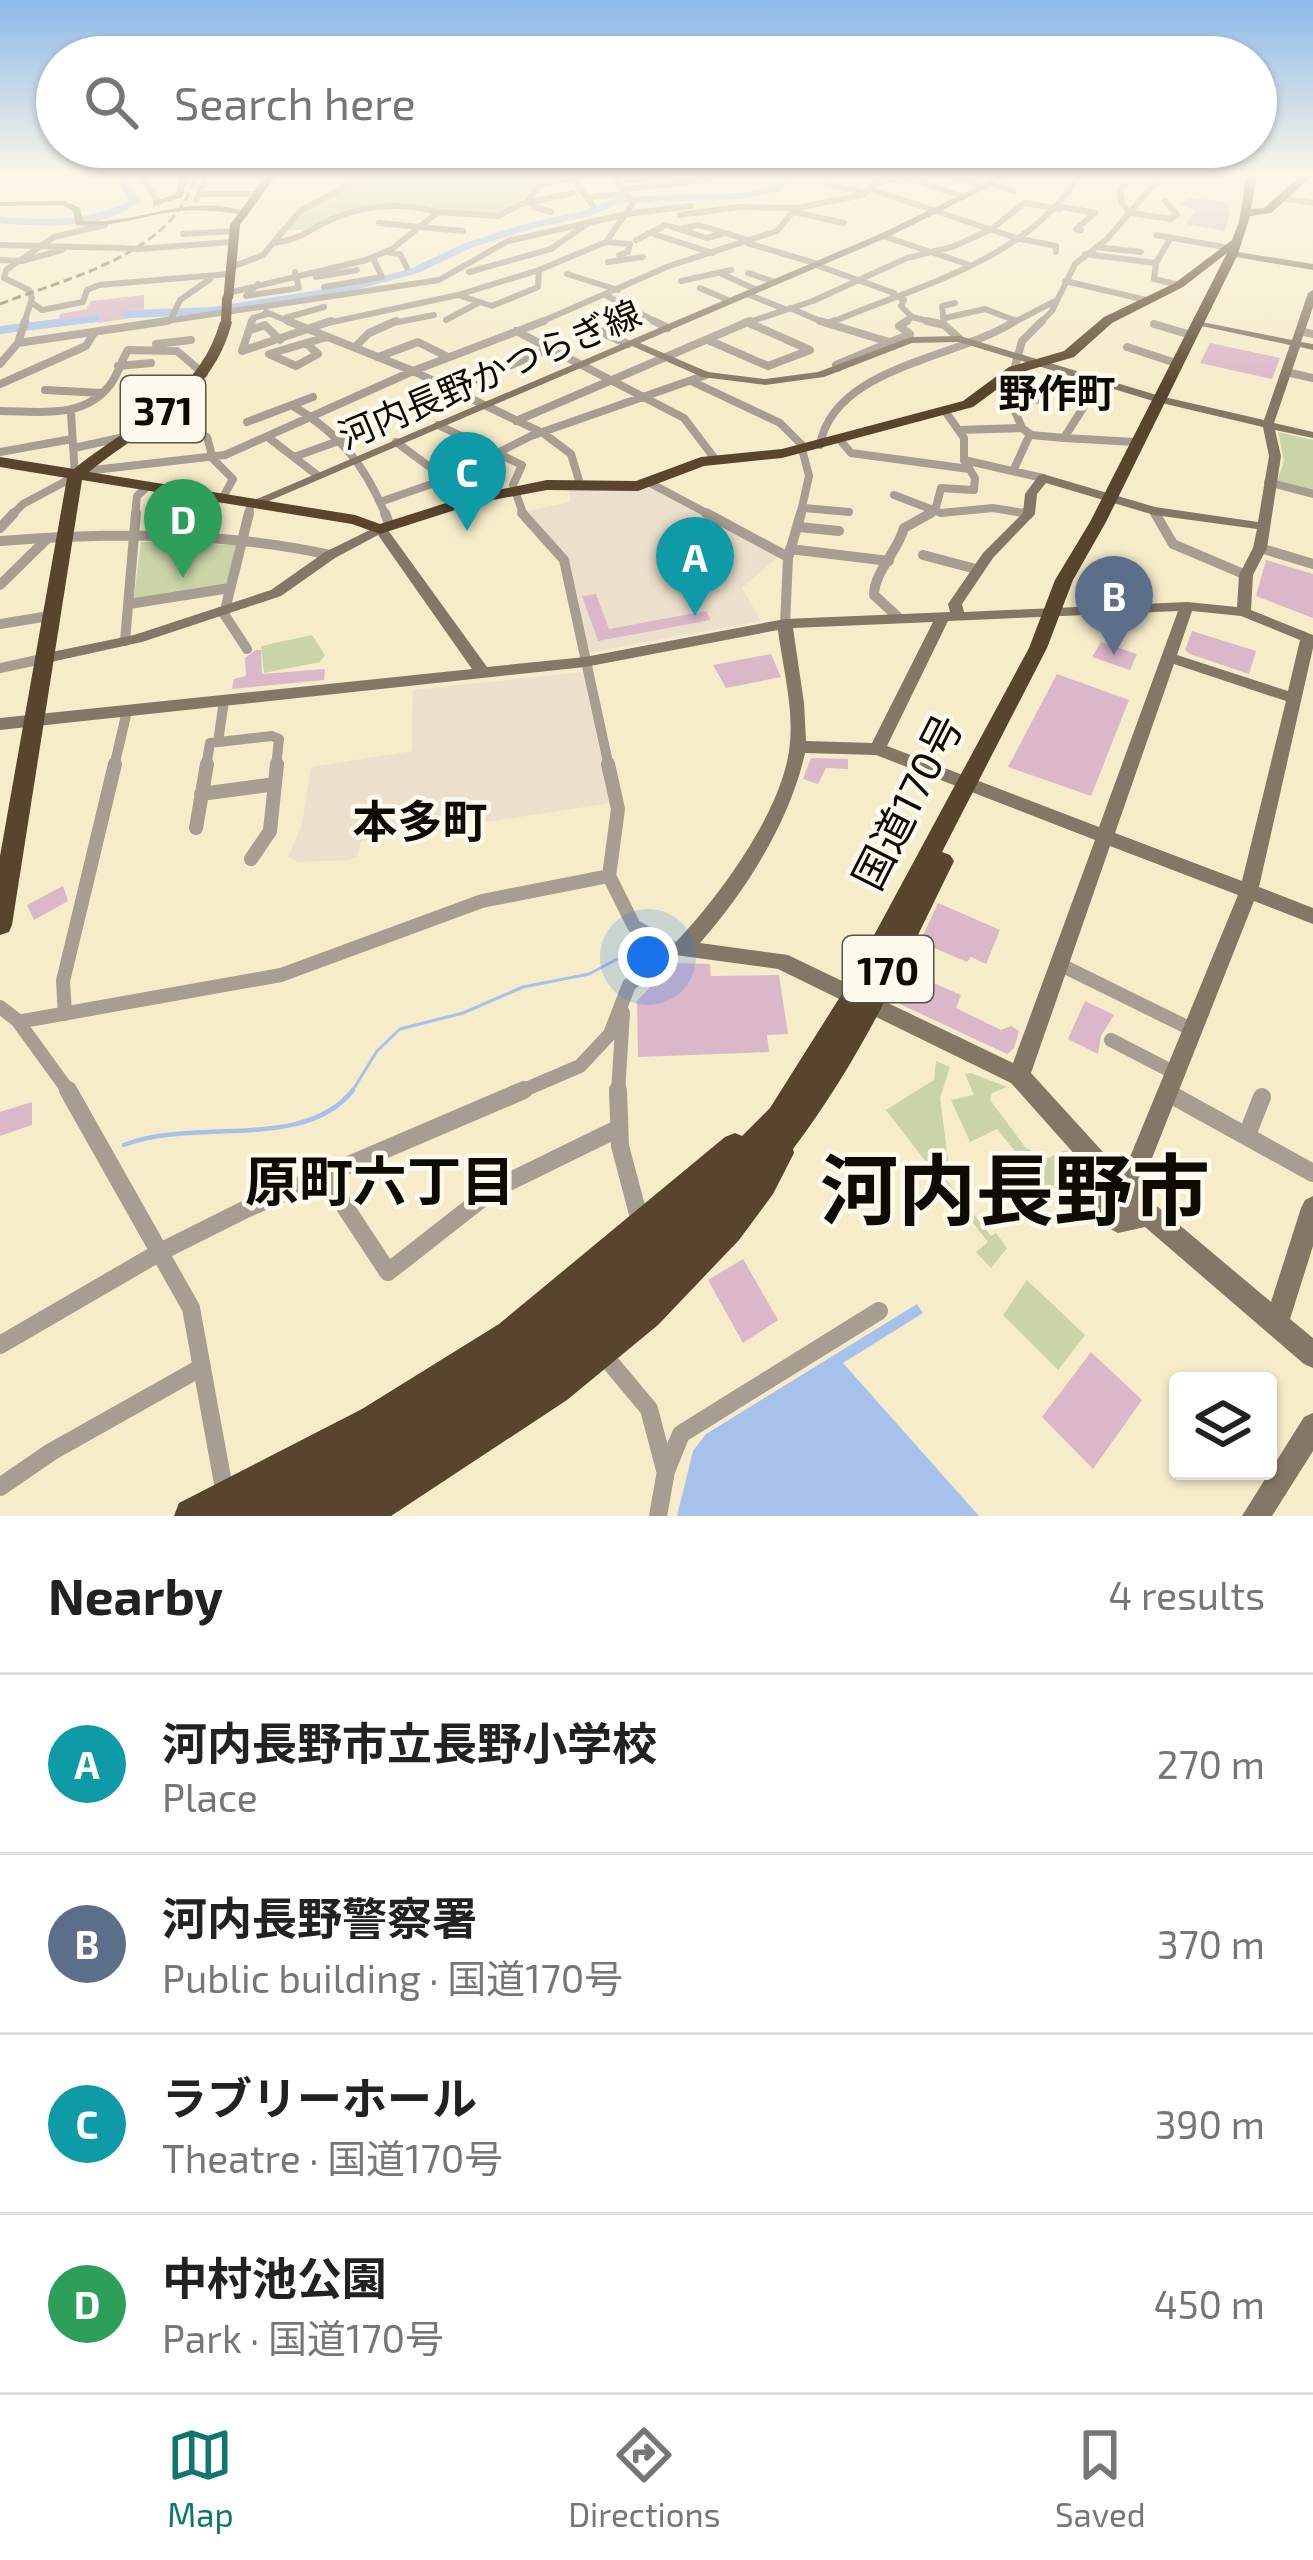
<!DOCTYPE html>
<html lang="en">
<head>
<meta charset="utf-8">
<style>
	body { margin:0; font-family:"Exo 2","Noto Sans JP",sans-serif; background:#f6f6f6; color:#222 }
	.controls { position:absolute; right:36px; bottom:36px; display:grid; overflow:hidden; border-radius:12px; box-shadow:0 3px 9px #0004 }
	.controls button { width:108px; height:108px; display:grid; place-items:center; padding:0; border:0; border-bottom:3px solid #e0e0e0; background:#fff; color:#222; font:60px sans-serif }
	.you { position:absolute; left:648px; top:957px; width:42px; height:42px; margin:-30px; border:9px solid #fff; border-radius:50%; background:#1a73e8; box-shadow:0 0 0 18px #1a73e833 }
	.badge { display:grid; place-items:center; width:78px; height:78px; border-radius:50%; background:#0f766e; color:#fff; font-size:39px; font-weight:700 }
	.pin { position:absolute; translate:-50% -99px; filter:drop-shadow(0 3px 6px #0008) }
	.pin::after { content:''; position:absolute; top:63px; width:42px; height:36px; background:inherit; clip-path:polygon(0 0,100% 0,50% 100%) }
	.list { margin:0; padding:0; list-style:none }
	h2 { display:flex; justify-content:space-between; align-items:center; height:156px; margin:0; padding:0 48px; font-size:51px }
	h2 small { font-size:39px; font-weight:400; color:#767676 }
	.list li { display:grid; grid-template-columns:78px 1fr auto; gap:36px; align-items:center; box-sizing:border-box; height:180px; padding:0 48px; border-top:3px solid #e0e0e0 }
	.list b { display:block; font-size:45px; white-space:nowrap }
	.list p { margin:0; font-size:39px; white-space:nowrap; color:#767676 }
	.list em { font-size:39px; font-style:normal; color:#767676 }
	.icon { flex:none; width:66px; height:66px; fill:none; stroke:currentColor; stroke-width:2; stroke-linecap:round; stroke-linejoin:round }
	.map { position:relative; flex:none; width:1313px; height:1516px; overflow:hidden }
	.search { position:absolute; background:#fff; box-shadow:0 3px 9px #0004; left:36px; right:36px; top:36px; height:132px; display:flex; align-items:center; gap:30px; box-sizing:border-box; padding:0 42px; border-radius:66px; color:#767676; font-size:45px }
	.sheet { height:876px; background:#fff }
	nav { display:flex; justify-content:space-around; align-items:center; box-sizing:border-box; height:168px; border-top:3px solid #e0e0e0; background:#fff; font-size:33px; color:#767676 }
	nav a { display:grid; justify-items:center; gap:6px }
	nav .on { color:#0f766e }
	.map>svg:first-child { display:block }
	.education { fill:#ece0cc }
	.green { fill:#cad4a7 }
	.water { fill:#a5c1ec }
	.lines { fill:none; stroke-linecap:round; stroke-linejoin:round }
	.stream-far1 { stroke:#a5c1ec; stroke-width:3 }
	.stream { stroke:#a5c1ec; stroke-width:4.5 }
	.river { fill:#a5c1ec; fill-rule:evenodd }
	.building { fill:#dab8ca }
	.street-far4 { stroke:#a79d91; stroke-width:6 }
	.street-far3 { stroke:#a79d91; stroke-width:8 }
	.street-far2 { stroke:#a79d91; stroke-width:10 }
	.street-far1 { stroke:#a79d91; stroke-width:14 }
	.street { stroke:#a79d91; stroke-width:18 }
	.secondary { fill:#857766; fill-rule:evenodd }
	.highway { fill:#59452d; fill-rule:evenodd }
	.rail { stroke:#87806a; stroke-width:3; stroke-dasharray:9 4.5; stroke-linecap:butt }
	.street-bridge { stroke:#a79d91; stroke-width:6 }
	.highway-bridge { stroke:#59452d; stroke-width:10 }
	.labels { text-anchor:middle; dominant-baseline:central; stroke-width:9; stroke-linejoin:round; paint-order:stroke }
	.far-street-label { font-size:36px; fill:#0f0b02; stroke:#fdf9ec }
	.far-neighbourhood-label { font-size:39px; font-weight:bold; fill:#0f0b02; stroke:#fdf9ec }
	.shield { fill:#fdf9ec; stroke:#565248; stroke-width:3 }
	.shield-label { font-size:39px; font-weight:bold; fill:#0f0b02 }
	.street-label { font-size:42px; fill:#0f0b02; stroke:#fdf9ec }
	.neighbourhood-label { font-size:45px; font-weight:bold; fill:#0f0b02; stroke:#fdf9ec }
	.near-neighbourhood-label { font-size:54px; font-weight:bold; fill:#0f0b02; stroke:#fdf9ec }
	.near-town-label { font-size:78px; font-weight:bold; fill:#0f0b02; stroke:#fdf9ec }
</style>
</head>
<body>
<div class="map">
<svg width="1313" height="1516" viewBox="0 0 1313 1516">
	<rect width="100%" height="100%" fill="#f6ecca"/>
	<path class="education" d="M654,486L780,555L742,588L761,621L588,653L565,556L523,512L570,502L569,487Z
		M583,672L611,803L361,841L357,857L349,860L298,862L288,857L302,824L311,767L412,751L413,690Z"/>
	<path class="green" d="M373,174H591L540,183L498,216L372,206L312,230H284L306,210Z
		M1278,432L1313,440V491L1277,481L1284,461Z
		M141,542L236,545L227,584L133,603Z
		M312,635L325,655L320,662L264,673L261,646Z
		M936,1061L950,1067L940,1098L949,1167L941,1173L991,1236L996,1233L1007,1248L991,1268L976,1252L988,1242L886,1110L934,1080Z
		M971,1073L1007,1087L992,1093L990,1100L1026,1148L1048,1158L1066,1150L1077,1160V1170L1071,1174L1077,1186L1056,1201L997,1129L970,1142L951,1100L974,1095L965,1074Z
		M1027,1280L1085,1335L1058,1370L1003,1315Z"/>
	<path class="water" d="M917,1304L923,1313L843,1363L979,1516H677L693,1451L706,1434Z"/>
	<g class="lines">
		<path class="stream-far1" d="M351,1093L377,1051L400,1029L463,1013L523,987L589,974L642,946L654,950"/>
		<path class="stream" d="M124,1145C196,1117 305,1152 353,1090"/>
		<path class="river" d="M120,174H130L129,183L140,202C101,230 46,227 0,223V217C44,220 89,222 129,201L119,183Z
			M792,174H804L779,191L740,199L620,203L590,216L534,228L473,247L418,273L344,293L212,315L130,318L0,334V326L130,310L212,307L344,286L410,269L465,243L528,223L583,211L618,197L740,193L773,187Z"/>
	</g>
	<path class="building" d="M1188,198L1226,202L1230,212L1225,231L1186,224L1195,210L1181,204Z
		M144,295V309L123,312L124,319L98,323L99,315L59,320L60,314L86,309L91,301Z
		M1210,343L1280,358L1272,379L1200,363Z
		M1266,560L1313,574V618L1256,596Z
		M596,594L609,629L706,611L711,620L598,641L582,596Z
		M1192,631L1256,651L1249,674L1190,654L1185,650Z
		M1101,642L1137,654L1130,670L1092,657Z
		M256,650H261L262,674L325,669L324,680L232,689L234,679L246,676L245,658Z
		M771,654L781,677L726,688L713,665Z
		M1057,674L1129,700L1091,796L1008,767Z
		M811,758L848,759V769L826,768L818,784L803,779Z
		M869,843L903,857L888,882L854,869Z
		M63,886L68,901L34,920L27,905Z
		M938,903L1000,930L986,964L971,957L967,962L920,942Z
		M673,963L710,964L711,976L779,975L788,1034L767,1035L769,1052L638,1057L637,1001Z
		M913,974L961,995L956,1008L1001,1030L1011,1026L1019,1031L1014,1048L1007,1054L900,1004Z
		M1085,1001L1114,1015L1101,1036L1098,1054L1068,1039Z
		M32,1102V1125L0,1136V1112Z
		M743,1259L778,1320L743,1343L708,1280Z
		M1091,1352L1142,1400L1093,1469L1042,1417Z"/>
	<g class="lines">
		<path class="street-far4" d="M140,174L159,203
			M944,174L985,187
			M903,176L963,197
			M627,180L663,177L669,186
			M827,184L861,192L855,195
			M991,184L1014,191
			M1125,185L1120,188L1122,203L1130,213L1171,219L1177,215L1165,201
			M622,189L709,180
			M870,189L1019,239
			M199,194H256
			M588,197L627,194
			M1280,198L1313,203
			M196,200L208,174
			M527,201L540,185L573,178L593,206
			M534,207L551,212
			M1062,207L1095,213L1076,229L1081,230
			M438,212L498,216L521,204L573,193
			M794,212L844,223
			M680,215L739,207L796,208
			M379,223L463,231
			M684,228L699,225L751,241
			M650,233L713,253
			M183,234L234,231
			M1156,235L1224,247
			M883,236L967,264
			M1021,239L1056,246V252
			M1170,239L1156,263L1154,279L1179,285
			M636,240L666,225L707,238L725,233
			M607,242L630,244L628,252L619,255L622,259
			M747,243L818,264
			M0,245L120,248
			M1096,247L1141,252
			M138,249L232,242
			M387,252L400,254L407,268
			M1085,254L1156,263
			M0,260L22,261L62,250
			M608,262L643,257
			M816,265L894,293
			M229,268L263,255L300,211L370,174
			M469,272L551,249L587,224
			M748,273L775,282
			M567,274L618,290
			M722,274L757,290
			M316,277L357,270
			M681,281L731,270
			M1065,281L1146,300
			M258,284L246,296L299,288L295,272
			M324,287L382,277L373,258
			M700,288L730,301
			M228,293L366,260L392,249L438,212C404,203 368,204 335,218C308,229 306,238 274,243
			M747,294L785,309
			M893,294L904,300L901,306L912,317L902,324
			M461,296L492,306L538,287L539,270
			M607,296L660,324
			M31,302L42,310L83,302L87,290L99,285L229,274
			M790,308L827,324
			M266,312L295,324
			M912,317L939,324
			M285,318L324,307
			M945,318L985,309L1014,320
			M446,320L478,303
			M170,321L180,300L210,279
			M830,323C918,285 1028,261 1080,174
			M24,324L32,298L29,290L4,278L6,270L54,237L105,225
			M147,324L439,280L508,241L626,214L691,206
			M251,324L253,318L267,314
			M323,324L458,295L539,270L606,242L633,203L614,175L634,174
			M388,324L434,315
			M536,324L669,266L777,231L796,208L863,195L873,185L911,174
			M615,324L623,320
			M743,324L813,301L907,258L952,247L992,229L1024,203L1060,209
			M944,324L942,306L955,303
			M1011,324L1055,301
			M1039,324L1052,311L1075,264L1107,239L1163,174"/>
		<path class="street-far3" d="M252,321L242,351L331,321
			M288,321L413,371L543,433L571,454L580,484
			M622,321L605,328V334L628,344
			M654,321L668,328
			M820,321L889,342
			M927,321L944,325L960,339
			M830,323L835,321
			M1154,324L1191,335
			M250,330L265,325L280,340
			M516,331L684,418L715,459
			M1300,331L1313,334
			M708,340L768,366L810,350L747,322
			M18,343L167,321
			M306,343L318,354L296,366L269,354Z
			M306,343L327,337
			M156,344L191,340
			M355,347L369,333L396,321
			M1127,347L1176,363
			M378,357L418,342L448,357
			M0,364L18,343L25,321
			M118,366L151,363
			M838,368L836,365L910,334L899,326L907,321
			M1014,370L1022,341L1042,321
			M1286,372L1313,378
			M691,381L780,423L805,448
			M0,384L86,346L94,333
			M45,390L102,393
			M293,406C340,434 365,465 386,516
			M0,411C38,411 83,420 110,385C118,375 121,361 128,350L177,351L204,374
			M160,411L185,418L186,430L207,437L213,459L233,479L222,499
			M945,411L964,438V460L1043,478
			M71,413L75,476
			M516,421L750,321
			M247,422L313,397
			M438,425L522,465L513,485L524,516
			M1022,428L1012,404L1046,398L1050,384
			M959,430L1022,428L1031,435L1064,438L1100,381
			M342,436L551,348
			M269,438L317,475
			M1064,438L1135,442
			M840,440L851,453L969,469
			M396,442L446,479
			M820,445C834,366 957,359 1015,321
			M74,448L124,437
			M0,452L72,439
			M294,457L344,439
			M1014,469L1030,434
			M1268,482L1313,494
			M650,483L712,516
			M894,495L941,513L993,508L1029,514
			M380,502L446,479L531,436L706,375
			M804,508L849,512
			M1154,511L1157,516
			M11,516L23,504L85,471L225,455L413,371L544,321
			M135,516L137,496L147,487
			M248,516L251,504
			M800,516L809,476L802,449
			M926,516L935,511L941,488L974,490L975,478L964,460"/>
		<path class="street-far2" d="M385,513L389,524
			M522,513L564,560L609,767
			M706,513L788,557
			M1024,513L1029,514
			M1155,513L1173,544L1246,575
			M799,527L839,531
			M0,528L14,513
			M0,541C110,533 222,531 330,555
			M1260,548L1313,564
			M790,549L889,561
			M923,555L976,569
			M0,585L48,538
			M129,604L230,588
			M899,618L874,595C874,572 898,551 904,528L931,513
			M0,624L49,616
			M785,624L788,558L801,513
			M125,641L136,513
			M247,649L224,614L249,513
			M0,668L42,659
			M218,742L224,701
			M114,767L127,711
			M206,767L210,743L272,736L279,739L276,767"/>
		<path class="street-far1" d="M608,764L618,809L609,876L634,926L675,949
			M201,794L275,784
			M196,828L207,764
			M251,859L270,831L277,764
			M1059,964L1195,1031
			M0,1007L17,1020L70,1093
			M65,1014L63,981L115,764
			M23,1021L281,975L482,901L609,876
			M1111,1040L1177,1074
			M517,1093L580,1066L610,1034L629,985L673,949
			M618,1093L623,1013"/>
		<path class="street" d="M68,1090L191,1308L229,1516
			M618,1090L620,1146L641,1225
			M1170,1094L1313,1173
			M1247,1135L1262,1097
			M326,1178L388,1272L494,1189L619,1128
			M0,1345L160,1252L246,1209L524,1090
			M603,1354L649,1409L665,1470
			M0,1487L51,1452L202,1367
			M658,1516L666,1471L681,1434L879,1311"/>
		<path class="secondary" d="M179,174H187L183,197L153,206V202L176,194Z
			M1004,174H1015L886,238L640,343L708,372L765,379L818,372L911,337L960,336L1160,396L1264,420L1290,345L1192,324L1197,321L1292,340L1308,293L1313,290V307L1301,342L1313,344V350L1300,347L1274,423L1313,432V438L1275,430L1281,456L1267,548L1253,575L1251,610L1313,635V648L1259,887L1313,908V924L1254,901L1139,1191L1271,1302L1301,1208L1305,1200L1313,1196V1246L1290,1319L1313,1338V1368L1304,1364L1145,1227L1118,1233L1110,1229L1091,1211L1087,1203L1085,1166L1011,1083L778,969L675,955L672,949L675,943C718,898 780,814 789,751C795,711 783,670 778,630L585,667L0,730V718L472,669L378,535L335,558L281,596L142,642L42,664L35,659L42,654L134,635L271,590L325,552L380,525L385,526L487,667L585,657L785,619L950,612L948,604L983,553L1023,513L1025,494L1039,475L1043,474L1155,507L1258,522L1269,456L1263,427L1153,401L959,342L912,343L824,377L765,385L702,377L632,346L255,507H247L245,504L880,234ZM1046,483L1154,515L1257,529L1253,548L1239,575L1237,607L1187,602L964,612L962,604L993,558L1035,514L1037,494ZM1178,611L1099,827L887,746L948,621ZM1192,611L1241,616L1300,640L1288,691L1177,655ZM933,622L872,743L806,741L804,703L793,628ZM1174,664L1286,701L1242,881L1115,833ZM805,753L876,755L1095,840L1013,1063L788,955L700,943C746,891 790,821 805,753ZM1110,846L1238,895L1123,1174L1031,1073Z
			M65,201L80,208L83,221C140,225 187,192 246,212L242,214C219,212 196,208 173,212C140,216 110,229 76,225L73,211L63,205L0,206V202Z
			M1232,251L1313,264V270L1229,256V252Z
			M1313,1413V1451L1272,1516H1242L1304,1417Z"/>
		<path class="highway" d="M267,174H277L240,225L233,299L223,302L230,225Z
			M1247,174H1257L1251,209L1264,208L1303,174L1313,175L1271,213L1250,216L1238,254L1106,522L1073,580L1047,648L942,852L950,855L954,861C904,963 862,1058 793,1149L794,1153L773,1194L739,1240L658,1325L567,1400L391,1516H174L179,1503L362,1409L499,1324L725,1137L735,1133L742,1136L770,1108L845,989L1029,648L1055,580L1090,522L1227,253L1183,287L1112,323L1074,357L1019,373L973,407L782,458L704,466L638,491L547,490L477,503L380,534L352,524L82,480L12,925L9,932L0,935V856L67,478L0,467V457L74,469C131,423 198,398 220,322L226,318L232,322C212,400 147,425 89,472L355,515L380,524L468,496L547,480L636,481L701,457L782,449L963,401L1009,367L1064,351L1104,317L1175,283L1232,240L1239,222Z"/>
		<path class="rail" d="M0,304C69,277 175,255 196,174"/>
		<path class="street-bridge" d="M120,248L138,249"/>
		<path class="highway-bridge" d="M226,322L227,299"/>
	</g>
	<linearGradient id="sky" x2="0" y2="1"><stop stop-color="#8db9ea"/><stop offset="0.45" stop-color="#fbf6e7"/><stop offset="1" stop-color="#fbf6e7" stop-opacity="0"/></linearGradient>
	<rect width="1313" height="387" fill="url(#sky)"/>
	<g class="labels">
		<g class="far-street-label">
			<text transform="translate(489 373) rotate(-23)">河内長野かつらぎ線</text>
		</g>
		<g class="far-neighbourhood-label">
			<text x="1057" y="391">野作町</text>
		</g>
		<g class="shield">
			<rect x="121" y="376" width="84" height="66" rx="9"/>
			<rect x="843" y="936" width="90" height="66" rx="9"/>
		</g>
		<g class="shield-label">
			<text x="163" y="409">371</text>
			<text x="888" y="969">170</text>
		</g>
		<g class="street-label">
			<text transform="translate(906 801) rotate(-63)">国道170号</text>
		</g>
		<g class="neighbourhood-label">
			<text x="420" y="820">本多町</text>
		</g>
		<g class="near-neighbourhood-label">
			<text x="380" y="1179">原町六丁目</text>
		</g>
		<g class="near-town-label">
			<text x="1015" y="1188">河内長野市</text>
		</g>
	</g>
</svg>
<div class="controls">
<button><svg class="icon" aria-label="layers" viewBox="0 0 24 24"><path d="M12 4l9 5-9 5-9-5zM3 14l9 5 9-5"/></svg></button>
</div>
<div class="you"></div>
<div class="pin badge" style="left:695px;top:616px;background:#0f9aa8">A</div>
<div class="pin badge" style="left:1114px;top:655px;background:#5c6f8a">B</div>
<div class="pin badge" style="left:467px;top:531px;background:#0f9aa8">C</div>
<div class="pin badge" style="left:183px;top:578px;background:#2e9e5b">D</div>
<div class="search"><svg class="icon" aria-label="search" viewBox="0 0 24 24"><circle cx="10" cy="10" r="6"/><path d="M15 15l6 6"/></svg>Search here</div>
</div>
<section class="sheet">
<h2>Nearby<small>4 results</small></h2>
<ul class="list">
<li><span class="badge" style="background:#0f9aa8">A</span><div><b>河内長野市立長野小学校</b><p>Place</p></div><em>270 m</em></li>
<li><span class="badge" style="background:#5c6f8a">B</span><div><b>河内長野警察署</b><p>Public building · 国道170号</p></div><em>370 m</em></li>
<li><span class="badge" style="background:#0f9aa8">C</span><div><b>ラブリーホール</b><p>Theatre · 国道170号</p></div><em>390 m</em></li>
<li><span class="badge" style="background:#2e9e5b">D</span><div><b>中村池公園</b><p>Park · 国道170号</p></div><em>450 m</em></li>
</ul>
</section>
<nav>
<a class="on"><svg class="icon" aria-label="map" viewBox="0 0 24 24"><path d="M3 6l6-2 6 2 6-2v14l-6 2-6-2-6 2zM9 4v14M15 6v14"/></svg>Map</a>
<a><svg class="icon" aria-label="directions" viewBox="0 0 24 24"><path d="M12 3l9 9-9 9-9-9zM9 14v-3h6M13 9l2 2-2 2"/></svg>Directions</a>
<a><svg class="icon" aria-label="saved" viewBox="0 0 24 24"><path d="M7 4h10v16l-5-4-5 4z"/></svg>Saved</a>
</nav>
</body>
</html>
